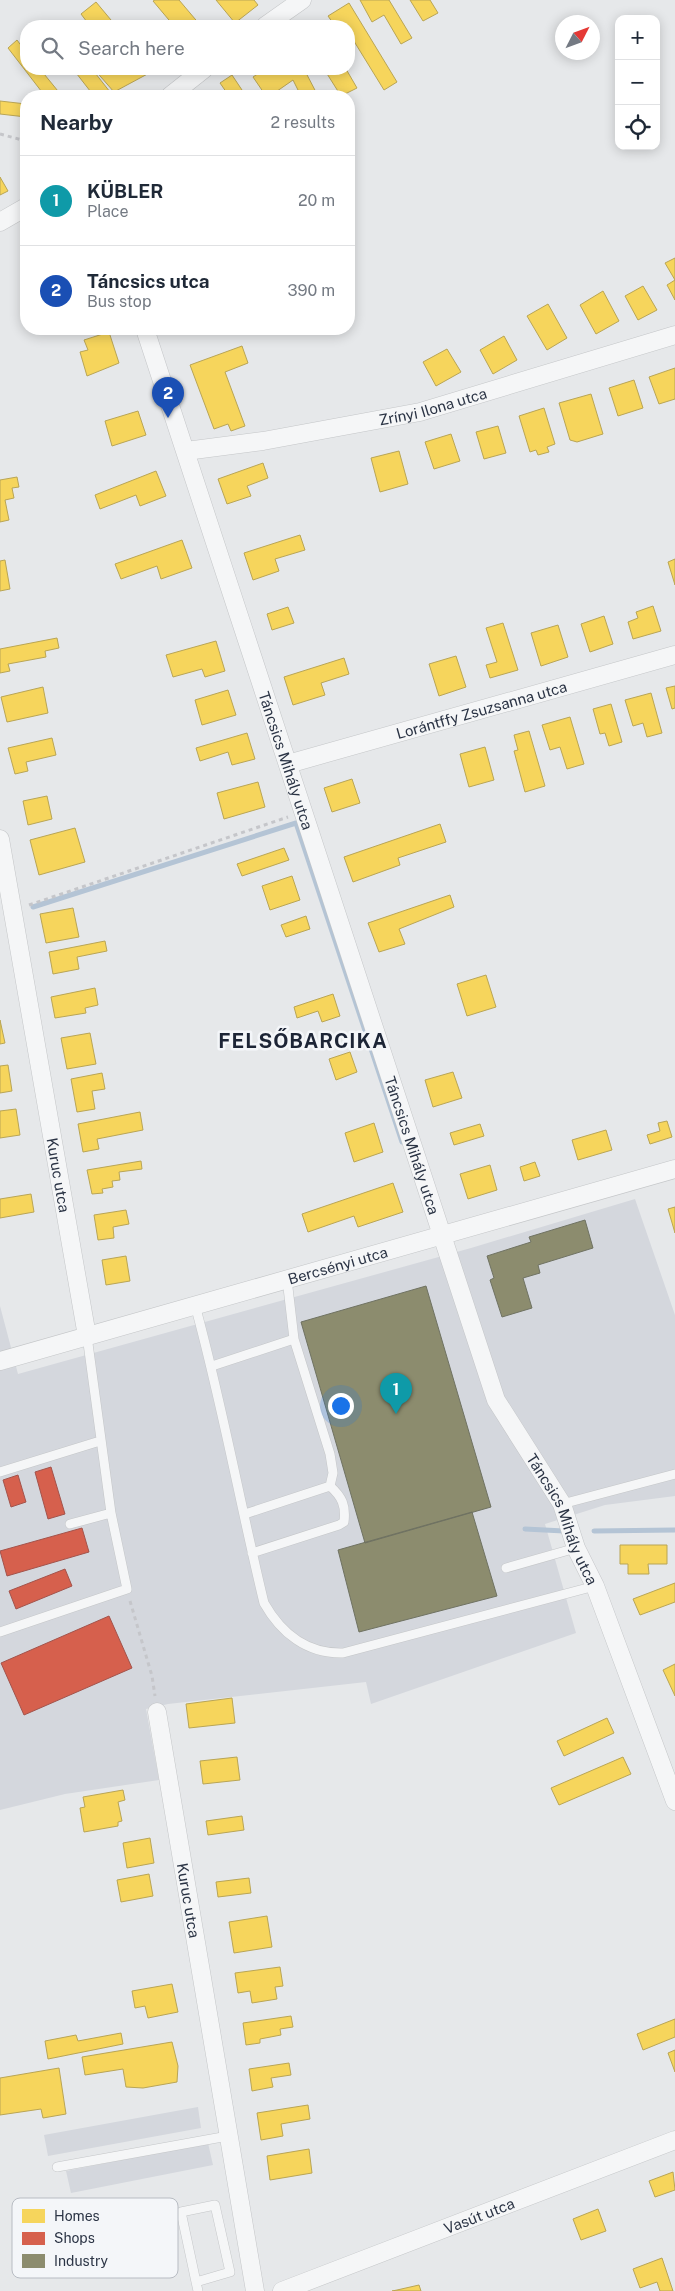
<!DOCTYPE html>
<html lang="en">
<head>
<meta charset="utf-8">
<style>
	body { margin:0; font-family:"Public Sans",sans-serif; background:#f2f2f3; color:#1f2937 }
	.controls { position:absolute; right:15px; top:15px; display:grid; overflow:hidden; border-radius:10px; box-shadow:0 2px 12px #0003 }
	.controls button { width:45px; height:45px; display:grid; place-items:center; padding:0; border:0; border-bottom:1px solid #e0e1e3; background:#fff; color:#1f2937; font:25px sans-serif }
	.compass { position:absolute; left:555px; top:15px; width:45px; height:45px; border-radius:50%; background:#fff; box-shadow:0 2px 12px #0003; rotate:48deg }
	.you { position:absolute; left:340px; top:1405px; width:18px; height:18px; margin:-12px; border:4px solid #fff; border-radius:50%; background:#1a73e8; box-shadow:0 0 0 8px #1a73e833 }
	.badge { display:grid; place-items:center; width:32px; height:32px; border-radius:50%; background:#d93025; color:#fff; font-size:16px; font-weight:700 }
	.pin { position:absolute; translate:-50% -41px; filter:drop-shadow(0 1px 2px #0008) }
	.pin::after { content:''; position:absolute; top:26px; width:18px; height:15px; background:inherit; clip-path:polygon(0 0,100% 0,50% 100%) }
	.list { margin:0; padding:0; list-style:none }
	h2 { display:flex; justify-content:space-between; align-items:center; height:65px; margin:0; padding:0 20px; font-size:21px }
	h2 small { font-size:16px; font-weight:400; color:#747a83 }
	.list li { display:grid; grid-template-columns:32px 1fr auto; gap:15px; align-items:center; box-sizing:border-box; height:90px; padding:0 20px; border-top:1px solid #e0e1e3 }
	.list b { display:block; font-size:19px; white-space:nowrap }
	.list p { margin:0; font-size:16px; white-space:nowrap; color:#747a83 }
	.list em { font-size:16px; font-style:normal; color:#747a83 }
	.icon { flex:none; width:28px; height:28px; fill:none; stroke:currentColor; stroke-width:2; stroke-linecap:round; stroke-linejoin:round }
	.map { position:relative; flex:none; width:675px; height:2291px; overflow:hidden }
	.search { position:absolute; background:#fff; box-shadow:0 2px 12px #0003; left:20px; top:20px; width:335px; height:55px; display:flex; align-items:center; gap:12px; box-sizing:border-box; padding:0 18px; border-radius:20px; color:#747a83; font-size:19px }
	.panel { position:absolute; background:#fff; box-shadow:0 2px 12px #0003; left:20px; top:90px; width:335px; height:245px; border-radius:20px }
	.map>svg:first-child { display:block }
	.built { fill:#d4d7dd }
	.homes { fill:#f6d55c; stroke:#b9a555 }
	.shops { fill:#d6604d; stroke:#a3534b }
	.industry { fill:#8c8c6e; stroke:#6f7262 }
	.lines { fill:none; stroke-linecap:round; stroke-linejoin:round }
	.stream { stroke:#b4c4d5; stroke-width:5 }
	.service-casing { stroke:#c4c6c8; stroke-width:10 }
	.minor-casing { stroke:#c4c6c8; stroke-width:19 }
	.path { stroke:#c5c6ca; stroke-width:3; stroke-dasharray:4 4; stroke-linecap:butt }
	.service { stroke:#f5f6f7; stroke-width:9 }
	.minor { stroke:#f5f6f7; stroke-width:18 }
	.labels { text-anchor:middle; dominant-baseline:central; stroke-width:5; stroke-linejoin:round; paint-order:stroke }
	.street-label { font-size:15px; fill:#2b3445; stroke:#f4f6f9 }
	.district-label { font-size:20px; font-weight:bold; letter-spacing:1px; fill:#1d2536; stroke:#f4f6f9 }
	.key { fill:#f4f6f9; stroke:#b8bcc3; stroke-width:1 }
	.key-label { font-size:14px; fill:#2b3445 }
</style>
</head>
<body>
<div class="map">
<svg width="675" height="2291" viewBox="0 0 675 2291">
	<rect width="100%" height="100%" fill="#e6e8ea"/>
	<path class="built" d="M635,1199L675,1315V1496L605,1505L545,1524L576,1633L371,1704L366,1682L168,1704L146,1709L159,1780L65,1794L0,1810V1306L18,1374L471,1248Z
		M198,2107L201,2128L48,2156L44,2135Z
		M208,2143L213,2165L71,2193L66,2171Z"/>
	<path class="homes" d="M155,0H179L201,26H174L153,1Z
		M216,0H254L258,5L235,23Z
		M360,0H389L412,38L401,44L384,15L372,22Z
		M410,0H430L438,13L423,21Z
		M96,2L116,26H90L81,14Z
		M349,3L397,82L384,90L352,38L349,40V26H335L328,16Z
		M318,21L321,26H310Z
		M17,40L26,52V69H40L62,96H45L8,48Z
		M73,69H92L110,92L105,96H94Z
		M94,69H151L153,71L114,92Z
		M265,69H304L318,96H301L293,80L270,96H266L253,77Z
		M324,69H346L357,88L341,96Z
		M232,75L246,96H229L220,83Z
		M0,101L26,104V117L0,114Z
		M349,151L354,161L349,164Z
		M0,177L8,191L0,195Z
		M675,258V280L665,263Z
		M675,280V300L667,285Z
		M643,286L657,310L638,320L625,296Z
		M603,291L619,321L596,334L580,305Z
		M548,304L567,338L547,350L527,316Z
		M109,332L119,363L87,376L80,352L88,350L84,340Z
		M504,336L517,360L493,374L480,350Z
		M242,346L248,363L225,372L245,426L231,431L228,424L214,429L190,365Z
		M447,349L461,372L436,386L423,362Z
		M675,368V399L659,404L649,377Z
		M634,380L643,408L618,416L609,388Z
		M591,394L603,434L577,442L570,440L559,403Z
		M544,408L555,444L547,447L549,452L538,455L536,450L530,452L519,416Z
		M138,411L146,435L112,446L105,421Z
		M498,426L506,453L484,459L476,432Z
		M451,434L460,461L434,469L425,442Z
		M399,451L408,484L380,492L371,458Z
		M263,463L268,478L247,486L251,496L227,504L218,479Z
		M156,471L166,496L140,506L136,495L100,509L95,495Z
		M17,477L19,487L12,488L14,498L5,500L9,520L0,522V480Z
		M300,535L305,550L275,559L279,571L253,580L244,553Z
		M182,540L192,568L161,579L157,566L121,579L115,564Z
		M675,559V585L668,562Z
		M5,560L10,589L0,591V561Z
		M653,606L661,631L633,639L628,622L638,618L636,612Z
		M288,607L294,623L272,630L267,614Z
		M604,616L613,644L590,652L581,624Z
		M503,623L518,670L490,678L486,665L497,662L486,628Z
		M558,625L568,657L541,666L531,633Z
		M57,638L59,648L45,651L46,657L8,664L10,671L0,673V649Z
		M216,641L225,671L205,677L202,669L173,677L166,655Z
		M456,656L466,687L439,696L429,664Z
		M344,658L349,674L321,683L325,695L293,705L284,677Z
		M675,686V708L672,709L666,688Z
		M43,687L48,713L7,722L1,697Z
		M228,690L236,715L202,725L195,700Z
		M651,693L662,733L647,737L643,723L633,726L625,700Z
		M611,704L622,742L609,746L605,733L600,734L593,709Z
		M570,717L584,764L567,769L560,747L550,750L542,725Z
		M529,731L545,786L525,792L514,751L518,750L514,735Z
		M247,733L255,759L232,765L228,752L200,761L196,748Z
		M52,738L56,755L26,762L28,771L15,774L8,748Z
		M485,747L494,780L469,787L460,754Z
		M352,779L360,803L332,812L324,788Z
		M258,782L265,807L224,819L217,793Z
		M47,796L52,819L28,825L23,801Z
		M440,824L446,842L398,858L400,865L353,882L344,857Z
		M75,828L85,862L39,875L30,840Z
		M284,848L289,860L242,876L237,864Z
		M292,876L300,900L270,910L262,886Z
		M450,895L454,907L399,929L405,944L379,952L368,923Z
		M73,908L79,937L46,943L40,914Z
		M306,916L310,929L286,937L281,925Z
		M105,941L107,951L77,957L79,969L53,974L49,952Z
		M486,975L496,1007L467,1016L457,984Z
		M95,988L98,1005L85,1008L86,1013L55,1018L51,997Z
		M333,994L340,1016L322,1022L318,1011L297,1018L294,1007Z
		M0,1020L5,1043L0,1044Z
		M90,1033L96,1064L67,1069L61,1038Z
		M350,1052L357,1072L336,1080L329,1059Z
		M8,1065L12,1091L0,1093V1066Z
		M453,1072L462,1098L433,1107L425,1080Z
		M102,1073L105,1089L92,1091L95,1109L77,1112L71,1079Z
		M16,1109L20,1135L0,1138V1111Z
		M140,1112L143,1130L97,1139L99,1149L83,1152L78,1124Z
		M667,1121L672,1137L650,1144L647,1135L660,1131L658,1123Z
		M374,1123L383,1152L354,1162L345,1133Z
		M480,1124L484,1136L454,1145L450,1133Z
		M606,1130L612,1150L578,1160L572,1140Z
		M141,1161L142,1169L119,1172L120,1180L112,1181L113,1187L102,1189L103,1193L92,1194L87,1170Z
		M535,1162L540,1176L524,1181L520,1167Z
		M490,1165L497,1190L468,1199L460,1174Z
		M393,1183L403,1212L358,1227L354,1216L308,1232L302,1214Z
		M31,1194L34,1212L0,1218V1199Z
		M675,1207V1233L668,1209Z
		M126,1210L129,1224L113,1227L114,1238L98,1240L94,1215Z
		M126,1256L130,1281L106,1285L102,1260Z
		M620,1545H667V1564H648L649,1574H628V1564H620Z
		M675,1583V1602L640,1615L633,1599Z
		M675,1664V1696L663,1670Z
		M232,1698L235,1723L189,1728L186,1704Z
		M607,1718L614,1733L564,1756L557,1741Z
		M237,1757L240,1780L203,1784L200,1761Z
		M623,1757L631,1774L559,1805L551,1788Z
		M123,1790L125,1800L118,1802L122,1821L118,1822V1826L84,1832L80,1808L85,1807L83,1797Z
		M242,1816L244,1830L208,1835L206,1821Z
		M150,1838L154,1863L127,1868L123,1843Z
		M149,1874L153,1896L121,1902L117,1880Z
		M249,1878L251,1893L218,1897L216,1882Z
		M267,1916L272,1947L234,1953L229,1922Z
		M280,1967L283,1986L275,1987L277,1999L252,2003L250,1991L238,1993L235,1973Z
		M172,1984L178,2012L148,2018L145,2006L135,2008L132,1991Z
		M291,2016L293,2027L280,2029L281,2035L260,2039V2043L246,2045L243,2023Z
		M675,2019V2037L643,2050L637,2034Z
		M121,2033L123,2044L48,2059L45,2041L76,2035L78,2041Z
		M172,2042L178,2066L177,2082L143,2088L126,2087L123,2069L85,2075L82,2057Z
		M675,2050V2072L668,2053Z
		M289,2063L291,2075L271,2078L273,2087L252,2091L249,2069Z
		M59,2068L66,2114L43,2118L41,2109L0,2115V2078Z
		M308,2105L310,2119L281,2124L283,2136L261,2140L257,2113Z
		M309,2149L312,2173L270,2180L267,2156Z
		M673,2172L675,2190L655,2197L649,2181Z
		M598,2209L606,2231L581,2240L573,2219Z
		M662,2258L673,2291H660L657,2282L640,2288L633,2269Z
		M419,2285L421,2291H392L397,2290Z"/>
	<path class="shops" d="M51,1467L65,1514L48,1519L35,1472Z
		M18,1475L26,1502L11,1507L3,1480Z
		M82,1528L89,1552L7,1576L0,1551Z
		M65,1569L72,1586L16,1609L9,1591Z
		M109,1616L132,1668L24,1715L1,1663Z"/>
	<path class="industry" d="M585,1220L593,1248L538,1265L540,1273L523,1278L532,1308L502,1317L490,1280L494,1278L487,1256L531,1242L529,1237Z
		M426,1286L491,1507L365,1543L301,1322Z
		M472,1512L497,1596L359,1632L338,1550Z"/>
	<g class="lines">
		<path class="stream" d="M33,907L296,823L402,1142
			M525,1529L564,1531
			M594,1531L675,1530"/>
		<g class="service-casing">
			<path id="service" d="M195,1305C222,1403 240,1504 264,1603C281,1633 307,1654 343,1653L595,1586
				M212,1366L294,1339
				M0,1472L100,1441
				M562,1504L675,1474
				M245,1514L330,1486
				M70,1524L111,1513L87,1336
				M252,1553L339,1525L344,1522C346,1505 342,1497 330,1486L333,1473L330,1454L294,1339L287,1279
				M506,1568L576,1548
				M0,1632L127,1589L111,1513
				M57,2167L228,2136
				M196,2282L230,2272L215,2205L181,2212L196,2282L198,2291"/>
		</g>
		<g class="minor-casing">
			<g id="minor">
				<path d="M265,26L302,0"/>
				<path d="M170,96L204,69"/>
				<path d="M0,222L26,207"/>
				<path id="s1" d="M145,329L496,1400L562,1504L576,1548L595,1586L675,1801"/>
				<path id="s2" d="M186,451L263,441L420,412L675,335"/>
				<path id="s3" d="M288,764L675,655"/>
				<path id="s4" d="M0,839L87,1336"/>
				<path id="s5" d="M0,1361L675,1169"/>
				<path id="s6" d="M157,1712L255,2291"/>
				<path id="s7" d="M282,2291L675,2140"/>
			</g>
		</g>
		<path class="path" d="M0,134L26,141
			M29,905L288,817
			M130,1601L152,1676L155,1696"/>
		<use href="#service" class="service"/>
		<use href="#minor" class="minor"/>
	</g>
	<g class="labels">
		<g class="street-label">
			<text stroke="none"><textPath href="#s2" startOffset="251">Zrínyi Ilona utca</textPath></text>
			<text stroke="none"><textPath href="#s3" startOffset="201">Lorántffy Zsuzsanna utca</textPath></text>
			<text stroke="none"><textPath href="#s1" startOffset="454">Táncsics Mihály utca</textPath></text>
			<text stroke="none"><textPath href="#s1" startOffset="859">Táncsics Mihály utca</textPath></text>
			<text stroke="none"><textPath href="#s4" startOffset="341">Kuruc utca</textPath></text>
			<text stroke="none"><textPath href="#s5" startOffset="351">Bercsényi utca</textPath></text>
			<text stroke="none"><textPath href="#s1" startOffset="1264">Táncsics Mihály utca</textPath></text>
			<text stroke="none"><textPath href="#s6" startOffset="191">Kuruc utca</textPath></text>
			<text stroke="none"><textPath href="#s7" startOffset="211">Vasút utca</textPath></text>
		</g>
		<g class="district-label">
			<text x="303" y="1041">FELSŐBARCIKA</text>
		</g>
	</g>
	<rect x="12" y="2198" width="166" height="80" rx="8" class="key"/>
	<rect x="22" y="2209" width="23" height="14" fill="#f6d55c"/>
	<rect x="22" y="2232" width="23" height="13" fill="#d6604d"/>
	<rect x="22" y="2254" width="23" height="14" fill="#8c8c6e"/>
	<g class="key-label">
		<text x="54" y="2221">Homes</text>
		<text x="54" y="2243">Shops</text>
		<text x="54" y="2266">Industry</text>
	</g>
</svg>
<div class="controls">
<button>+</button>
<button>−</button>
<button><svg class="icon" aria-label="locate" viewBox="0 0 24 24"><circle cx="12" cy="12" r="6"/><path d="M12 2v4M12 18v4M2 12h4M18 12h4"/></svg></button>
</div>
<svg class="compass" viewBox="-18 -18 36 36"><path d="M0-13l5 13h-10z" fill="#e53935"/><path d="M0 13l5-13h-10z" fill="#747a83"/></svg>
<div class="you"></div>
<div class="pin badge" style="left:396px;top:1414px;background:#0f9aa8">1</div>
<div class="pin badge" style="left:168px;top:418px;background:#1a4fb4">2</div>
<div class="search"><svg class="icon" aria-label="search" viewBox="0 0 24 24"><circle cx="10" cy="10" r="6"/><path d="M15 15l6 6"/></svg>Search here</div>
<section class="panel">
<h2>Nearby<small>2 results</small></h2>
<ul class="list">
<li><span class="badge" style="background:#0f9aa8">1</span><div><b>KÜBLER</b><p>Place</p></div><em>20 m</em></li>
<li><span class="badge" style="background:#1a4fb4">2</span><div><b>Táncsics utca</b><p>Bus stop</p></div><em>390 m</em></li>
</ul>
</section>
</div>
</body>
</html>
